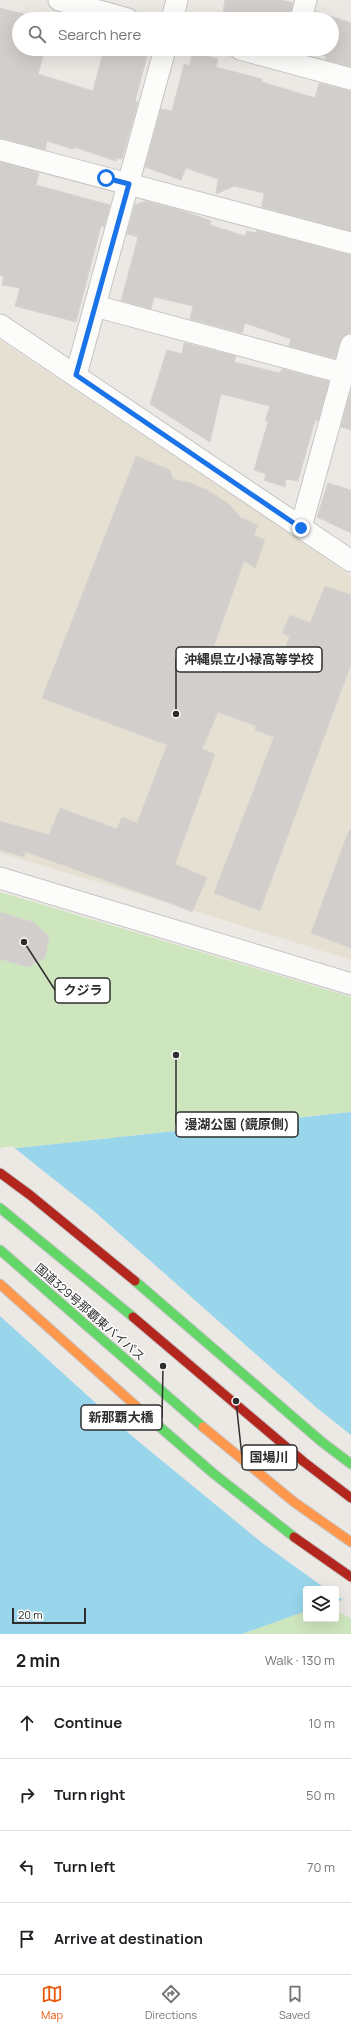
<!DOCTYPE html>
<html lang="en">
<head>
<meta charset="utf-8">
<style>
	body { margin:0; font-family:Manrope,"Noto Sans JP",sans-serif; background:#f6f6f6; color:#202124 }
	.controls { position:absolute; right:12px; bottom:12px; display:grid; overflow:hidden; border-radius:4px; box-shadow:0 4px 16px #0002 }
	.controls button { width:36px; height:36px; display:grid; place-items:center; padding:0; border:0; border-bottom:1px solid #e0e0e0; background:#fff; color:#202124; font:20px sans-serif }
	.scale { position:absolute; left:12px; bottom:10px; width:74px; box-sizing:border-box; padding-left:4px; border:2px solid #2e2e2e; border-top:0; font-size:11px; line-height:14px; white-space:nowrap; color:#2e2e2e; -webkit-text-stroke:3px #fff; paint-order:stroke }
	.stop { position:absolute; width:12px; height:12px; margin:-9px; border:3px solid #1a73e8; border-radius:50%; background:#fff }
	.stop.end { background:#1a73e8; border-color:#fff; box-shadow:0 1px 4px #0008 }
	.list { margin:0; padding:0; list-style:none }
	h2 { display:flex; justify-content:space-between; align-items:center; height:52px; margin:0; padding:0 16px; font-size:17px }
	h2 small { font-size:13px; font-weight:400; color:#757577 }
	.list li { display:grid; grid-template-columns:26px 1fr auto; gap:12px; align-items:center; box-sizing:border-box; height:72px; padding:0 16px; border-top:1px solid #e0e0e0 }
	.list b { display:block; font-size:15px; white-space:nowrap }
	.list em { font-size:13px; font-style:normal; color:#757577 }
	.icon { flex:none; width:22px; height:22px; fill:none; stroke:currentColor; stroke-width:2; stroke-linecap:round; stroke-linejoin:round }
	.map { position:relative; flex:none; width:351px; height:1634px; overflow:hidden }
	.search { position:absolute; background:#fff; box-shadow:0 4px 16px #0002; left:12px; right:12px; top:12px; height:44px; display:flex; align-items:center; gap:10px; box-sizing:border-box; padding:0 14px; border-radius:22px; color:#757577; font-size:15px }
	.sheet { height:340px; background:#fff }
	nav { display:flex; justify-content:space-around; align-items:center; box-sizing:border-box; height:56px; border-top:1px solid #e0e0e0; background:#fff; font-size:11px; color:#757577 }
	nav a { display:grid; justify-items:center; gap:2px }
	nav .on { color:#ea580c }
	.map>svg:first-child { display:block }
	.education { fill:#e6e0d3 }
	.green { fill:#cee6be }
	.water { fill:#99d6ec }
	.pier { fill:#ece8e4 }
	.building { fill:#d1cecb; stroke:#d7d4d0 }
	.lines { fill:none; stroke-linecap:round; stroke-linejoin:round }
	.street-casing { stroke:#c5c4c5; stroke-width:23 }
	.fast-casing { stroke:#c6c5c4; stroke-width:11 }
	.slow-casing { stroke:#c6c5c4; stroke-width:11 }
	.jam-casing { stroke:#c6c5c4; stroke-width:11 }
	.street { stroke:#fcfcfb; stroke-width:21 }
	.fast { stroke:#63d668; stroke-width:9 }
	.slow { stroke:#ff974d; stroke-width:9 }
	.jam { stroke:#b3261e; stroke-width:9 }
	.route { stroke:#1a73e8; stroke-width:5 }
	.labels { text-anchor:middle; dominant-baseline:central; stroke-width:3; stroke-linejoin:round; paint-order:stroke }
	.street-label { font-size:12px; fill:#2e2e2e; stroke:#fff }
	.leader { fill:none; stroke:#2e2e2e; stroke-width:1.5 }
	.callout-dot { fill:#2e2e2e; stroke:#fff; stroke-width:1.5 }
	.callout { fill:#fff; stroke:#2e2e2e; stroke-width:1.5 }
	.callout-label { font-size:13px; text-anchor:middle; font-weight:bold; fill:#2e2e2e }
</style>
</head>
<body>
<div class="map">
<svg width="351" height="1634" viewBox="0 0 351 1634">
	<rect width="100%" height="100%" fill="#ece8e4"/>
	<path class="education" d="M0,340L243,502L351,576V960L195,911L0,853Z"/>
	<path class="green" d="M0,892L351,997V1112L0,1150Z
		M306,1611V1619H336V1611L351,1618V1634H242Z"/>
	<path class="water" d="M351,1112V1597L336,1602V1589H306V1611L242,1634H0V1150Z"/>
	<path class="pier" d="M12,1146L95,1212L317,1408L351,1435V1600L345,1601L336,1596V1589H326L261,1542L132,1436L0,1316V1148Z"/>
	<path class="building" d="M225,0H282L293,3L289,19H222Z
		M0,8L43,19H19V49H45L38,74L93,91L104,49H149L135,101L138,102L122,159L117,158L116,161L74,147L73,149L47,141L45,150L0,138Z
		M316,11L351,23V67L325,60L326,56L305,49H332V19H313Z
		M193,52L218,59L216,67L262,79V82L315,98L319,83L351,91V231L262,207L264,193L234,186L216,194L218,179L186,168L181,180L145,167L161,109L172,111L184,64L189,66Z
		M0,162L39,173L36,185L110,205L104,227L101,226L76,322L15,306L20,288L2,285L4,276L0,275Z
		M145,201L183,211L211,221L210,225L245,236L247,231L256,233L257,230L351,255V333L342,337L335,358L289,346L291,339L245,323L242,333L190,319L193,306L154,297L151,309L121,301L138,237L127,234L135,205Z
		M184,343L236,356L234,362L280,373L282,369L329,381L318,421L315,420L298,481L286,479L285,487L264,480L266,474L254,470L268,422L265,421L270,406L221,394L210,442L150,404L167,350L182,354Z
		M351,390V430L341,427Z
		M136,456L170,470L173,479L191,483L209,491L230,505L240,517L258,525L254,535L265,540L255,568L244,561L211,654L235,664L247,660L276,671L290,636L282,633L290,615L310,623L325,586L351,595V664L260,911L214,893L274,737L255,730L256,726L218,712L202,749L215,754L175,864L207,878L192,912L178,906L26,852L24,857L0,850V821L49,835L60,808L117,829L122,817L137,823L167,745L42,698Z
		M328,483L351,490V533L317,517Z
		M349,830L351,831V948L311,933Z
		M0,912L33,922L49,936L45,958L28,967L0,959Z"/>
	<g class="lines">
		<g class="street-casing">
			<path id="street" d="M59,0L128,19
				M172,19L177,0
				M301,19L306,0
				M240,49L351,79
				M0,150L351,243
				M95,306L351,375
				M0,325L351,561
				M76,375L165,49
				M301,527L351,345
				M0,878L351,984"/>
		</g>
		<g class="fast-casing">
			<path id="fast" d="M0,1208L133,1317
				M0,1250L203,1427
				M135,1281L322,1442L351,1464
				M146,1415L214,1474L294,1537"/>
		</g>
		<g class="slow-casing">
			<path id="slow" d="M0,1284L146,1415
				M203,1427L294,1502L351,1542"/>
		</g>
		<g class="jam-casing">
			<path id="jam" d="M0,1173L30,1195L135,1281
				M133,1317L304,1462L351,1498
				M294,1537L351,1577"/>
		</g>
		<use href="#street" class="street"/>
		<use href="#fast" class="fast"/>
		<use href="#slow" class="slow"/>
		<use href="#jam" class="jam"/>
	</g>
	<g class="lines">
		<path class="route" d="M106,178L129,184L76,375L301,528"/>
	</g>
	<g class="labels">
		<g class="street-label">
			<text transform="translate(90 1312) rotate(41)">国道329号那覇東バイパス</text>
		</g>
	</g>
	<path class="leader" d="M176 714L176 659M24 942L55 990M176 1055L176 1124M163 1366L162 1418M236 1401L242 1457"/>
	<g class="callout-dot">
		<circle cx="176" cy="714" r="4"/>
		<circle cx="24" cy="942" r="4"/>
		<circle cx="176" cy="1055" r="4"/>
		<circle cx="163" cy="1366" r="4"/>
		<circle cx="236" cy="1401" r="4"/>
	</g>
	<g class="callout">
		<rect x="176" y="647" width="146" height="25" rx="4"/>
		<rect x="55" y="978" width="55" height="25" rx="4"/>
		<rect x="176" y="1112" width="122" height="25" rx="4"/>
		<rect x="81" y="1405" width="81" height="25" rx="4"/>
		<rect x="242" y="1445" width="55" height="25" rx="4"/>
	</g>
	<g class="callout-label">
		<text x="249" y="664">沖縄県立小禄高等学校</text>
		<text x="83" y="995">クジラ</text>
		<text x="237" y="1129">漫湖公園 (鏡原側)</text>
		<text x="121" y="1422">新那覇大橋</text>
		<text x="269" y="1462">国場川</text>
	</g>
</svg>
<div class="controls">
<button><svg class="icon" aria-label="layers" viewBox="0 0 24 24"><path d="M12 4l9 5-9 5-9-5zM3 14l9 5 9-5"/></svg></button>
</div>
<div class="scale">20 m</div>
<div class="stop" style="left:106px;top:178px"></div>
<div class="stop end" style="left:301px;top:528px"></div>
<div class="search"><svg class="icon" aria-label="search" viewBox="0 0 24 24"><circle cx="10" cy="10" r="6"/><path d="M15 15l6 6"/></svg>Search here</div>
</div>
<section class="sheet">
<h2>2 min<small>Walk · 130 m</small></h2>
<ul class="list">
<li><svg class="icon" aria-label="ahead" viewBox="0 0 24 24"><path d="M12 20V5M6 11l6-6 6 6"/></svg><div><b>Continue</b></div><em>10 m</em></li>
<li><svg class="icon" aria-label="right" viewBox="0 0 24 24"><path d="M7 20v-9h11M14 6l5 5-5 5"/></svg><div><b>Turn right</b></div><em>50 m</em></li>
<li><svg class="icon" aria-label="left" viewBox="0 0 24 24"><path d="M17 20v-9H6M10 6l-5 5 5 5"/></svg><div><b>Turn left</b></div><em>70 m</em></li>
<li><svg class="icon" aria-label="arrive" viewBox="0 0 24 24"><path d="M6 21V4h12l-3 4 3 4H6"/></svg><div><b>Arrive at destination</b></div></li>
</ul>
</section>
<nav>
<a class="on"><svg class="icon" aria-label="map" viewBox="0 0 24 24"><path d="M3 6l6-2 6 2 6-2v14l-6 2-6-2-6 2zM9 4v14M15 6v14"/></svg>Map</a>
<a><svg class="icon" aria-label="directions" viewBox="0 0 24 24"><path d="M12 3l9 9-9 9-9-9zM9 14v-3h6M13 9l2 2-2 2"/></svg>Directions</a>
<a><svg class="icon" aria-label="saved" viewBox="0 0 24 24"><path d="M7 4h10v16l-5-4-5 4z"/></svg>Saved</a>
</nav>
</body>
</html>
